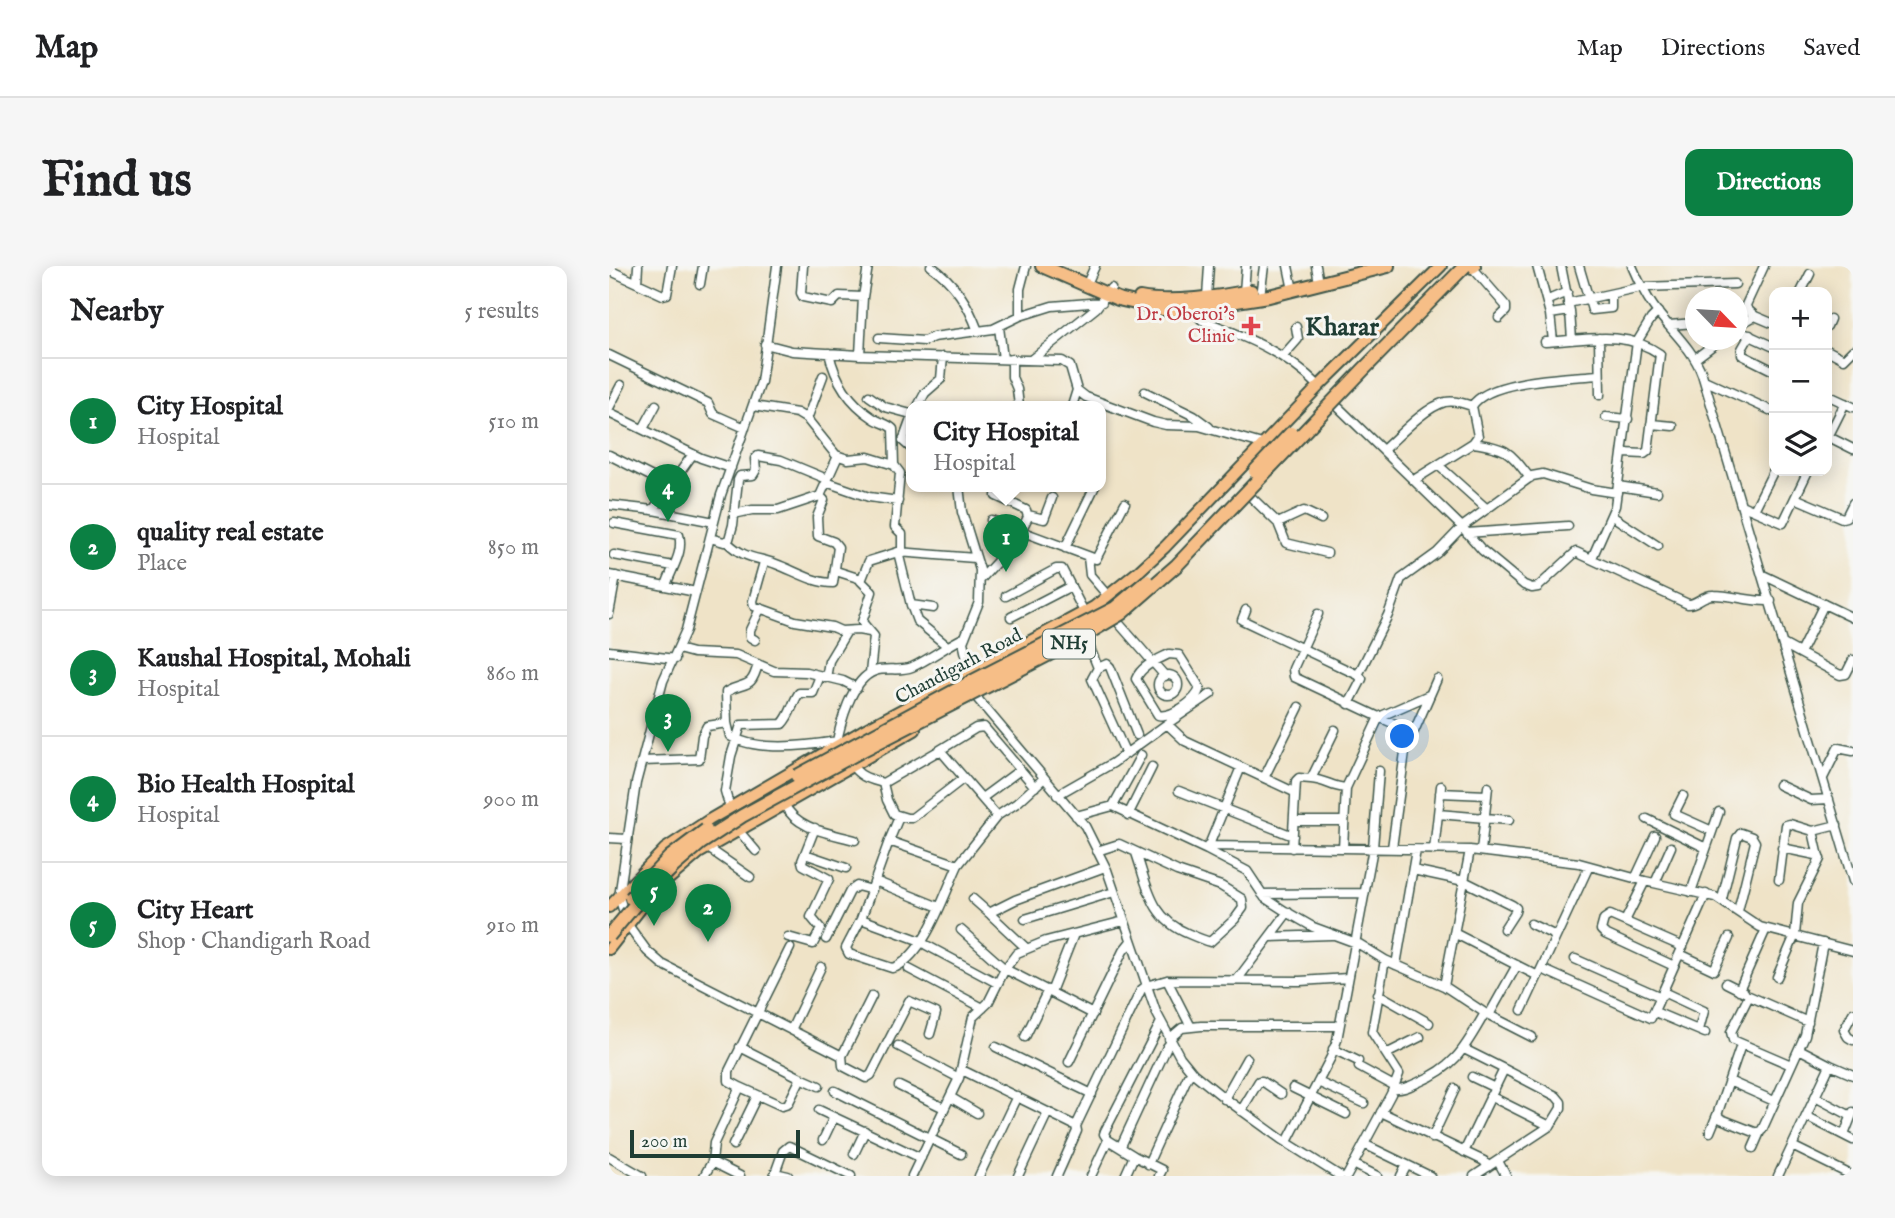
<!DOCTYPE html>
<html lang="en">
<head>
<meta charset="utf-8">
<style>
	body { margin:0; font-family:"IM FELL English",serif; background:#f6f6f6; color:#202124 }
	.controls { position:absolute; right:21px; top:21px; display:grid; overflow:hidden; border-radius:14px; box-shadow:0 4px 18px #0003 }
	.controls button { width:63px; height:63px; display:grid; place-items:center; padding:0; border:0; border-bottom:2px solid #e0e0e0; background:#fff; color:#202124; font:35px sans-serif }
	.compass { position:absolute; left:1076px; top:21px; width:63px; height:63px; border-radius:50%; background:#fff; box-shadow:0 4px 18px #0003; rotate:115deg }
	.scale { position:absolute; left:21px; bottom:18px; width:170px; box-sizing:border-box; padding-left:7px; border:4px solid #1f3d34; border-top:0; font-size:19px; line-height:24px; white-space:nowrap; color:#1f3d34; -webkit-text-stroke:5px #f6f6f2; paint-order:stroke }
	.you { position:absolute; left:794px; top:471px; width:24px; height:24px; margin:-18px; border:5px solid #fff; border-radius:50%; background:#1a73e8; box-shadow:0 0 0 10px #1a73e833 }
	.badge { display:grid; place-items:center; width:46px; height:46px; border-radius:50%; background:#0b8043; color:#fff; font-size:23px; font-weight:700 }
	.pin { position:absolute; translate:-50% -58px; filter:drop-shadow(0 2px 4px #0008) }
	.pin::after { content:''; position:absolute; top:37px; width:24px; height:21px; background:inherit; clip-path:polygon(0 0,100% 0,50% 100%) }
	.popup { position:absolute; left:297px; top:135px; width:200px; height:91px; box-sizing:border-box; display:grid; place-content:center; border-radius:14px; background:#fff; filter:drop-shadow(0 2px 5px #0005); font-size:23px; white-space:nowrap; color:#757577 }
	.popup b { font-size:26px; color:#202124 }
	.popup::after { content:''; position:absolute; left:50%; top:100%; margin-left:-14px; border:14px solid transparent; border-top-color:#fff }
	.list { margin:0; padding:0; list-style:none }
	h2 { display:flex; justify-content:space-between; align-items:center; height:91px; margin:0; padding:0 28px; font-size:30px }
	h2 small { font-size:23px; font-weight:400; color:#757577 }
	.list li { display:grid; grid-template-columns:46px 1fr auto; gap:21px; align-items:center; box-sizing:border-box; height:126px; padding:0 28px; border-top:2px solid #e0e0e0 }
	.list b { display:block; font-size:26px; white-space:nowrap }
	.list p { margin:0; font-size:23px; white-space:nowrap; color:#757577 }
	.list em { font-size:23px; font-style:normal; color:#757577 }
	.icon { flex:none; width:38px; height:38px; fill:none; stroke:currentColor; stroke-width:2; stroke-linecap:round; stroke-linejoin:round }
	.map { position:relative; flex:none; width:1244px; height:910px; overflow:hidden; border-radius:14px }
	header { display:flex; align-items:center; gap:42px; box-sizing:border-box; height:98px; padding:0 35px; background:#fff; border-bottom:2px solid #e0e0e0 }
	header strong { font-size:33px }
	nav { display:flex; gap:38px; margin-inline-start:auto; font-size:24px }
	.intro { display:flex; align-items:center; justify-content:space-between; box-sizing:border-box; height:168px; padding:0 42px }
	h1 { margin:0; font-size:49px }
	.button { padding:18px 32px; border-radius:14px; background:#0b8043; color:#fff; font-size:24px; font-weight:700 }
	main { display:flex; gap:42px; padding:0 42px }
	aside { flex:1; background:#fff; border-radius:14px; box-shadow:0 4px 18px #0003 }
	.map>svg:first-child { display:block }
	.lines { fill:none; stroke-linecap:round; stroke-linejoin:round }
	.minor-casing { stroke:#3e564a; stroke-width:11 }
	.major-casing { stroke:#3e564a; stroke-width:14 }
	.highway-casing { stroke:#3e564a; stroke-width:16 }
	.minor { stroke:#fff; stroke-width:8 }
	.major { stroke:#f6be87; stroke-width:10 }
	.highway { stroke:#f6be87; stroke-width:12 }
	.highway-bridge-casing { stroke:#3e564a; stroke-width:16; stroke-linecap:butt }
	.highway-bridge { stroke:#f6be87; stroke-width:12 }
	.health-dot { fill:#e0444e; stroke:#f6f6f2; stroke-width:2.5 }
	.labels { text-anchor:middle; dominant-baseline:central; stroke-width:6; stroke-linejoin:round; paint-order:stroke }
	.shield { fill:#f6f6f2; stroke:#60746d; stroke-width:2 }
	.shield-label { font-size:18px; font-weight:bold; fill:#1f3d34 }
	.health-label { font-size:19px; fill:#be3a42; stroke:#f6f6f2; text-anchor:end }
	.street-label { font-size:19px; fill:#1f3d34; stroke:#f6f6f2 }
	.district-label { font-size:26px; font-weight:bold; fill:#1f3d34; stroke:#f6f6f2 }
</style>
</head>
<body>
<header>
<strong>Map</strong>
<nav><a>Map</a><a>Directions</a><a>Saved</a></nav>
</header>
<div class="intro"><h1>Find us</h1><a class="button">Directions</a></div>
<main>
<aside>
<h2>Nearby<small>5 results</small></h2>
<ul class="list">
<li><span class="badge">1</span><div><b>City Hospital</b><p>Hospital</p></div><em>510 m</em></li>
<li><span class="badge">2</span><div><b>quality real estate</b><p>Place</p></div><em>850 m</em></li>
<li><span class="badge">3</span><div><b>Kaushal Hospital, Mohali</b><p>Hospital</p></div><em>860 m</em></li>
<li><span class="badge">4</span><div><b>Bio Health Hospital</b><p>Hospital</p></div><em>900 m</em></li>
<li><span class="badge">5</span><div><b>City Heart</b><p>Shop · Chandigarh Road</p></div><em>910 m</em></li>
</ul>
</aside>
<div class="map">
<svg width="1244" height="910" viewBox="0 0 1244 910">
	<rect width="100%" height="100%" fill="#f6f6f2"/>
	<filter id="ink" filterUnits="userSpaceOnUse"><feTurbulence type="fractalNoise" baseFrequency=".0143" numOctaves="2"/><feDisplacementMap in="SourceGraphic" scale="14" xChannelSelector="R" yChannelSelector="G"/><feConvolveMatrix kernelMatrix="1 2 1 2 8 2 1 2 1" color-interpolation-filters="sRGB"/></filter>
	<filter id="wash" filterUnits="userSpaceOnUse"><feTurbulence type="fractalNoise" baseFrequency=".00686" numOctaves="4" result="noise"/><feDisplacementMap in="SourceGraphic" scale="28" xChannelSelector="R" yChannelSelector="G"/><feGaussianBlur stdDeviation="1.57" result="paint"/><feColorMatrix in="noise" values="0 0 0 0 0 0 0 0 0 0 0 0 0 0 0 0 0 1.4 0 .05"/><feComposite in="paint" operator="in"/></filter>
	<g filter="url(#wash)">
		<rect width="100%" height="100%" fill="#efe3c7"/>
	</g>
	<g filter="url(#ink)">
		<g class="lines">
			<g class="minor-casing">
				<path id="minor" d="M168,0L152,116L112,229L77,364L54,415L27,517L10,631L19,659L38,685L53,698L233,790L234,800L257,812L262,809L300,735L327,747L321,768
					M194,0L192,27L194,31L223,37L230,30L254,31L259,0
					M322,0C346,17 359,38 369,65
					M679,0L684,24
					M707,0L709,11
					M928,0L941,48L961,45L952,0
					M970,0L983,44L1002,42V28
					M1023,0C1029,14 1035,27 1044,40C1060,63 1083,81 1093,108L1244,615
					M863,1L897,40V45L890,52
					M0,4L54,29L58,28L63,0
					M28,17L29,0
					M91,18L94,0
					M477,20L486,0
					M652,23L655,0
					M635,26L637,0
					M1192,26L1201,8
					M598,31L600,0
					M939,34L958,26
					M959,37L1032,21L1126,18
					M588,42L590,51L593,54C637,71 676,86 710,120
					M961,45L963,74
					M941,48L944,75
					M411,50V23L417,0
					M1146,50L1138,43L1137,39L1155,0
					M1060,59L1086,57
					M1128,60L1146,50L1165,58
					M1218,60L1221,53
					M390,61L394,93
					M1128,64L1165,81
					M1141,69L1133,83V89L1165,105
					M270,72L315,75L324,71L384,63L411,50L443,40L493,36
					M990,72L991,129
					M936,76C976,74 1016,63 1051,88L1039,185L1035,188L1015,187
					M156,78L183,85L251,89L453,95L461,100L468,124L477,131L544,156L557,159L590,160L653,178
					M1218,84L1235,93L1244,84
					M220,87C226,114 241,137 264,152C271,157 278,157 284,163L285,199L291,207L286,261L293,268V287
					M0,89L99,137L104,148L136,162
					M251,89L254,31
					M674,90L689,73L687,61
					M1087,92L1111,74
					M403,93V111L408,123L410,140
					M423,93L487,42L502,22
					M214,110L198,153L227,189L239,193L259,191L285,199
					M1095,114L1165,146
					M536,126L585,150L600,161
					M1218,129L1244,141
					M260,130L276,141L302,148
					M727,139L853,261L873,284L915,319L923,322L929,321L967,286L1079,338C1089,338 1094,328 1105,329C1124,329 1140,336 1162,335
					M144,140L188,147L198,153
					M309,140L316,127L332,113L334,91
					M463,140L468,124
					M0,142L12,119
					M0,147L92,192L122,202
					M997,151L1019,153
					M302,153L294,175L302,182
					M1042,158L1064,160
					M34,163L47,139
					M1218,170L1244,183
					M1219,171L1236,137
					M864,177C899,182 900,185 921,212
					M774,184C790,170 815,142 836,136C845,134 855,137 863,140
					M0,189L61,220L44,244
					M829,199L878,243
					M805,214L864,177L869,170L863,140C880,113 959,112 989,109
					M217,216L260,231L289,235
					M61,220L84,188
					M350,220L353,246L371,304L370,336L354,376L362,411
					M1009,220L1048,226
					M641,230L669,257L695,245L712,253
					M1186,232L1199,205
					M0,239L44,244L105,256
					M1132,239L1174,257L1186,232L1233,252L1237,251L1244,237
					M1145,244L1165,204
					M125,248L143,244H169L211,230
					M419,249L435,253L443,232
					M1003,250L1049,280
					M382,254L487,293L516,237
					M5,257L70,269C75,287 62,303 57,320
					M669,257L677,277L718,287
					M858,267L959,260
					M101,272L115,276L120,273L124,259L129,214L131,210L144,209L147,204L146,193L149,190L172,194L218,213
					M118,276C135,293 148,291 167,298C186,305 204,317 224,317L229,281L225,276L209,270L208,251L215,234L211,230L229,190
					M456,282L486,220
					M289,286L302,339
					M5,289L64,300
					M479,291L481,309L499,330
					M983,292L1006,240L1028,76L1042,53L1049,46
					M155,296L144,335L145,340L186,355L223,361L232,365L249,364L261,366
					M389,296L390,258
					M227,305L252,313
					M0,309L87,326
					M1154,309L1244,352
					M371,314L407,275L419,251L417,244L387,230L388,220
					M397,330L447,303H453L475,346
					M324,342L302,339L308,355L337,379
					M637,344L633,354L749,409L753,413L740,438
					M0,348L7,310
					M709,348L684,403L685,411L770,451L820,429
					M402,351L462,320
					M507,354L556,410
					M477,372L489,402
					M146,374L141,371V364L151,343
					M1174,378L1231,409L1237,408L1244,394
					M69,383L84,387L127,389L165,405L197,406L234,415L248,422
					M0,385L66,393
					M1191,387L1215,338
					M560,388L570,389L591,422C587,435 562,452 549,449L527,413C532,400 548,394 560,388Z
					M149,398C142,425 136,415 117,426L118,457L121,470C148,486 198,480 228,475
					M261,407L265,370L253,356L263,326L252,315L260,295L289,286L366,292
					M749,409L779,349L792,313L828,287L853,261L923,210L934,208L982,223L1008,227
					M549 419a10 10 0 1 1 20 0a10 10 0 1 1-20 0Z
					M217,412L220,395L238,365
					M365,424L367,431L476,560L498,604L547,746L571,791L584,807L614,831L672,873L731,910
					M558,458L602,428
					M227,480C231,459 242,413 266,405C278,401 291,406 303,401C321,393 337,380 356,371
					M517,488L483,413L489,402L498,398L501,401L528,469
					M33,495L90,493L93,470L98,460L118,457
					M243,499C250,511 261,513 274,517L331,484
					M655,512L690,441
					M1214,512L1229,482L1244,485
					M702,513C716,514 723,521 737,522
					M274,517L278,534L285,548L298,552H303L355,512
					M1170,519L1202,534L1220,533
					M570,525L684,570
					M831,527L878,529
					M448,529L504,497L558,458L576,475L685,526
					M1074,530L1065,548L1103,565
					M373,532L411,504
					M175,538C188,564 221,567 246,574
					M504,540L532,489
					M121,542L116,525L122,490L132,459L173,458C182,449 183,437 190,427H204L211,410
					M829,548L832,520
					M519,549L543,501
					M388,550L331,484L367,462L375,461L426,521
					M467,550L504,540L598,584L638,605L656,632L676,645L704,661L750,678L776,694L835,720L876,747L923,771
					M290,551L280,575L349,599L388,550L408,537L434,513
					M1038,553L1097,582
					M685,555H735
					M129,564L147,585
					M1204,565L1210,591
					M0,572L18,573
					M280,575L252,653L237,682L240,688L283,702L287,701C318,685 335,629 349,599
					M599,580L861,584L970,597L1036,615L1106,631L1151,661L1244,685
					M99,582L141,611
					M683,582L687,515L690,512L702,513L726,464
					M734,582L737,522L770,451L804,466
					M783,582L796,486L828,413
					M598,584L632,501
					M825,584L829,548L900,554
					M488,585L510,578L568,605L612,620L633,633L634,642L626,653L601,676C594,674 587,671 580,668C542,653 539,622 527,587
					M872,585L879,521
					M196,588L237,602
					M804,604L855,615L903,639L907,642L906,646L895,663
					M1026,613L1046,570
					M1170,614L1177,559L1181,558L1204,565L1228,559
					M266,615L330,641
					M1046,617L1062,581
					M1082,626L1110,546
					M653,628L755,627
					M364,633L381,648
					M1113,633L1128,572L1132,567L1143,571L1146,576L1129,645
					M252,653L312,675
					M416,653L505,626
					M1016,655L1036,615
					M922,658L947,670
					M352,664L396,703L484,748
					M845,667L929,710
					M179,671L204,678L212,663L202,651L220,613L194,599L193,595L206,562
					M661,671L722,669
					M217,673L241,625L248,620L263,624
					M317,679L388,717
					M417,682L382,649V646L406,634L496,601
					M1071,688L1105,704L1120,672
					M966,693L1052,731
					M787,699L807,584
					M1065,700L996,668L992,664L995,653L1001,649L1074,681
					M300,703L374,742
					M933,703L1042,752L1097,628
					M1168,711L1186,669L1189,637L1211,593L1207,589L1173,582
					M558,714L582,761
					M628,714L679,646
					M1117,717L1135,726
					M835,720L861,584
					M1130,724L1157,663
					M442,726L465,668
					M1054,726L1095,745L1090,764
					M769,728L820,757
					M913,744L980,600
					M1046,746L1096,767
					M1244,747L1235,764L1239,771L1244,774
					M880,749L908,699
					M182,764L212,701
					M416,771L439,724
					M560,773L573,762L592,760H730
					M1132,779L1108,849L1112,853L1148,867L1153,864L1196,769L1214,677
					M289,780L350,812
					M387,781L483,828
					M724,783L749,795
					M779,787L811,771
					M233,790L263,730
					M460,796L514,685L522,675
					M1182,799L1124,774L1122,766L1140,730L1199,756
					M1221,799L1244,809
					M750,801L785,820
					M895,803L947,830L952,836V842L941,860
					M353,804L467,860L532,724L537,720L558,714L691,715L739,712
					M863,811L886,822
					M192,812L210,820
					M1120,815L1165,835
					M709,816L755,837
					M290,820L335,842
					M131,821L173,840L179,838L192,812L131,781
					M684,822L737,848
					M784,823C794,824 801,820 810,816C848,800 856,781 876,747
					M226,825L352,888
					M341,831L368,847
					M1206,831L1242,850
					M615,833L638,792
					M210,844L312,892
					M632,845L650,815H653L672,828
					M772,846L875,895L879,901
					M1197,850L1244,874
					M1101,866L1108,849
					M1235,869L1244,846
					M823,872L846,823
					M214,874L225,851
					M499,874L495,868L496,865L552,756
					M678,876L722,791L728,774L764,582L770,505
					M755,878L821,910
					M124,879L148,830
					M512,880L558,781L562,776
					M1183,880L1244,910
					M1144,882L1151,866
					M855,886L895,803L855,783
					M245,888L256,865
					M525,890L553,904L550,910
					M0,891L33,910
					M889,895L897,910
					M539,898L579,810L584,807
					M744,898L768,910
					M166,907L179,910
					M95,910L103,896
					M131,910L103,896L105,877L131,821L120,815V805L181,682
					M165,910L174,885L180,880L242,910
					M303,910L350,812L364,751L379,737L396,703L408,687L437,675L515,655
					M370,910L408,830
					M409,910L439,846
					M448,910L468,865L467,860
					M482,910L499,874L525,890L516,910
					M738,910L782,828L790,808L763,766L776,694
					M792,910L798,899
					M865,910L941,860L881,830
					M1169,910L1221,799L1190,783"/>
			</g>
			<g class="major-casing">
				<path id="major" d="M55,617L90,587L306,464
					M0,641L56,583L100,554L253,465L485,341L530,305L556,281L710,120L832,0
					M0,683L43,628"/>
			</g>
			<g class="highway-casing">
				<path id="highway" d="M433,0L509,33L553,43L569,44L660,30L779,0
					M863,1L865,0
					M531,32C561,38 612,31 642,25"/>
			</g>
			<use href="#minor" class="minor"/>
			<use href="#major" class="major"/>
			<use href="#highway" class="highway"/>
			<g class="highway-bridge-casing">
				<path id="highway-bridge" d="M646,205L682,167
					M188,510L360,417L506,342L538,315
					M22,632L61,591L97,564
					M0,670L25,640L64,601L92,577L133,550L254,484L462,377L513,347L568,299L754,104L856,0"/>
			</g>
			<use href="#highway-bridge" class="highway-bridge"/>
		</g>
	</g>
	<path class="health-dot" d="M638.5 49.5h7v7h7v7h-7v7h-7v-7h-7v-7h7z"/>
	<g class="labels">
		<rect class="shield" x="434" y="363.5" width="52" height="29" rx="5"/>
		<g class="shield-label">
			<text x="460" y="378">NH5</text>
		</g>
		<g class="health-label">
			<text x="626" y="49">Dr. Oberoi's<tspan x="626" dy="22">Clinic</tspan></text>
		</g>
		<g class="street-label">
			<text transform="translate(350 401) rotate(-28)">Chandigarh Road</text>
		</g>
		<g class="district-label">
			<text x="733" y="61">Kharar</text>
		</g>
	</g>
</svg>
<div class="controls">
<button>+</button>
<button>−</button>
<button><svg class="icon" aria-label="layers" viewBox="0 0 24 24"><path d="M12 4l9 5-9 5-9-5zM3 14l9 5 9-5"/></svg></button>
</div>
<svg class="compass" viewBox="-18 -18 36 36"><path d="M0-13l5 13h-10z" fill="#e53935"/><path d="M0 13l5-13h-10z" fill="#757577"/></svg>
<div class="scale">200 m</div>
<div class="you"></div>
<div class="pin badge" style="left:397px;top:306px">1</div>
<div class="popup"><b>City Hospital</b>Hospital</div>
<div class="pin badge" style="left:99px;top:676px">2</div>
<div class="pin badge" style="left:59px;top:486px">3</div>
<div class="pin badge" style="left:59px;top:256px">4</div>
<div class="pin badge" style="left:45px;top:660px">5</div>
</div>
</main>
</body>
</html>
